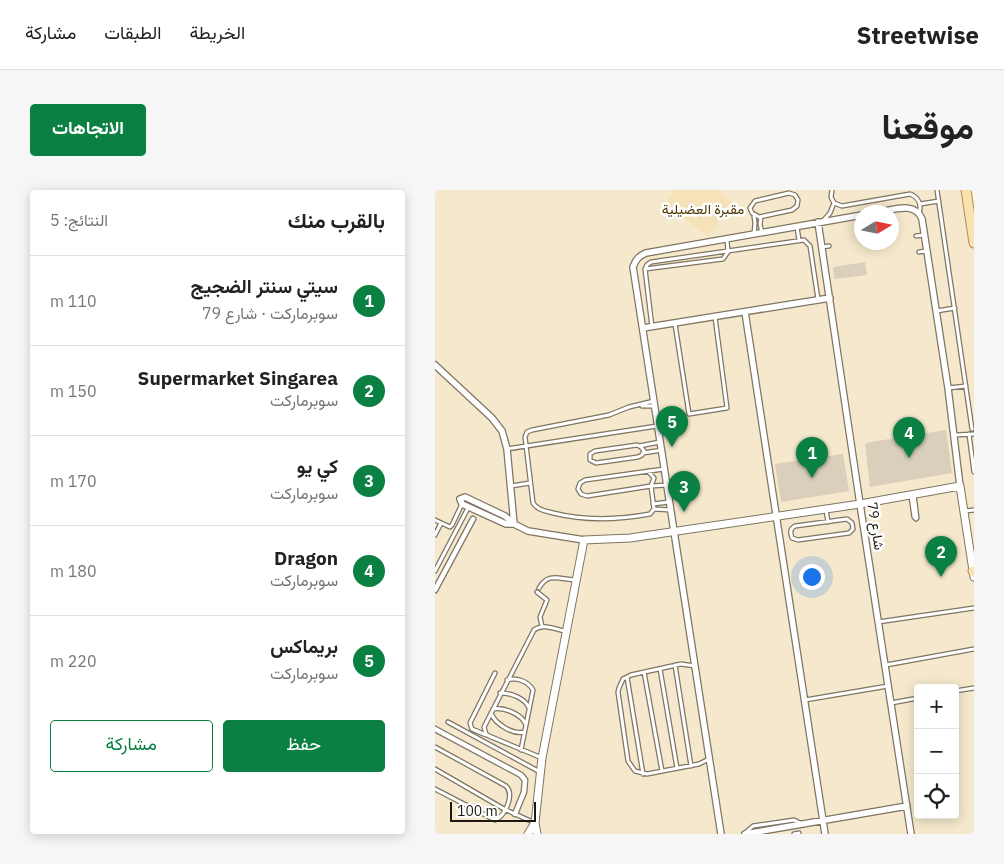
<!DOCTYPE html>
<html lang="ar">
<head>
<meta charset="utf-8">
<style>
	body { margin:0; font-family:"IBM Plex Sans",Vazirmatn,sans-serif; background:#f6f6f6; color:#222; direction:rtl }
	.controls { position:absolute; right:15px; bottom:15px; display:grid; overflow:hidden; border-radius:5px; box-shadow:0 2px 12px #0003 }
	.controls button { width:45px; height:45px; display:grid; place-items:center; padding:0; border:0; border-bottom:1px solid #e0e0e0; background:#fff; color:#222; font:25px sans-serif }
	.compass { position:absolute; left:419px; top:15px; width:45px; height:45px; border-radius:50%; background:#fff; box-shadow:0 2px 12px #0003; rotate:80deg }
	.scale { position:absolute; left:15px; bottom:12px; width:86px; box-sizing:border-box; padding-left:5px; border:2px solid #1d1912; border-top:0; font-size:14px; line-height:18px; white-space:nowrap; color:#1d1912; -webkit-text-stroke:4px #fff; paint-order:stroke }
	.you { position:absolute; left:376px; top:386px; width:18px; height:18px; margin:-12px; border:4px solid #fff; border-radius:50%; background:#1a73e8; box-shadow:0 0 0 8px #1a73e833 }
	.badge { display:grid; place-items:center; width:32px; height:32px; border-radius:50%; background:#0b8043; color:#fff; font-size:16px; font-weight:700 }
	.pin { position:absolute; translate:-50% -41px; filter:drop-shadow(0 1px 2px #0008) }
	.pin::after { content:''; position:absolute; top:26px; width:18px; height:15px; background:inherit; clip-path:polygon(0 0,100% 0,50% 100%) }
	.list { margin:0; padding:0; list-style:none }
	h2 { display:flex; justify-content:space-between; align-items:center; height:65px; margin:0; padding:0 20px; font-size:21px }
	h2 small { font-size:16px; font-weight:400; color:#767676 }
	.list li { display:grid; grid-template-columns:32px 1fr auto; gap:15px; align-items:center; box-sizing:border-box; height:90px; padding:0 20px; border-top:1px solid #e0e0e0 }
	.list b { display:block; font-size:19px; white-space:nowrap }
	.list p { margin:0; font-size:16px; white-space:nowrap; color:#767676 }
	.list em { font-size:16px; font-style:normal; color:#767676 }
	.actions { display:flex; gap:10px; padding:15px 20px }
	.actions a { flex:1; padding:11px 0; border:1px solid #0b8043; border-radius:5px; text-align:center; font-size:18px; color:#0b8043 }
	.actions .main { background:#0b8043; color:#fff }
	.icon { flex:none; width:28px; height:28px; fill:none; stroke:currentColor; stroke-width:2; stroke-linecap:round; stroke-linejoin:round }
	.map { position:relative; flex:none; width:539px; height:644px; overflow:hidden; direction:ltr; border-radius:5px }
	header { display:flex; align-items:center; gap:30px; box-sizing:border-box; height:70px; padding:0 25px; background:#fff; border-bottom:1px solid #e0e0e0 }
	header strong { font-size:24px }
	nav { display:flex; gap:28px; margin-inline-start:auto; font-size:18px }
	.intro { display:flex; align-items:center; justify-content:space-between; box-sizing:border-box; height:120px; padding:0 30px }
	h1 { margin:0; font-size:35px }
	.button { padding:12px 22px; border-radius:5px; background:#0b8043; color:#fff; font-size:18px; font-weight:700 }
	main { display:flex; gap:30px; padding:0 30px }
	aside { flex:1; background:#fff; border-radius:5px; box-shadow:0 2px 12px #0003 }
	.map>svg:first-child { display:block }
	.built { fill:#f5e8cc; fill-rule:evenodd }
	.green { fill:#f6e2b8 }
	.building { fill:#d9cfbb }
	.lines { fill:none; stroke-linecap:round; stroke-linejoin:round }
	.service-casing { stroke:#7e7563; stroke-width:5.5 }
	.pedestrian-casing { stroke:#7e7563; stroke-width:7 }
	.minor-casing { stroke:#7e7563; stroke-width:8 }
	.tertiary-casing { stroke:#7e7563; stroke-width:9 }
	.primary-casing { stroke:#a98f53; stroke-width:11 }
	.service { stroke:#fff; stroke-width:3 }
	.pedestrian { stroke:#fff; stroke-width:4.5 }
	.minor { stroke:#fff; stroke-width:5.5 }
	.tertiary { stroke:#fff; stroke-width:7 }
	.primary { stroke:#f9e2ad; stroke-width:9 }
	.labels { text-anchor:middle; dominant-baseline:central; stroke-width:5; stroke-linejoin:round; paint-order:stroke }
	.park-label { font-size:14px; fill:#4c3700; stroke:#fff }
	.street-label { font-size:14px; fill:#1d1912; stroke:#fff }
</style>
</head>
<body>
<header>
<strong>Streetwise</strong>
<nav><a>الخريطة</a><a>الطبقات</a><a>مشاركة</a></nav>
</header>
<div class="intro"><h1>موقعنا</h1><a class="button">الاتجاهات</a></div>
<main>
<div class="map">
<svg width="539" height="644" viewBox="0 0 539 644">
	<rect width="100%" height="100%" fill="#fef4df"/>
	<path class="built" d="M0,0H527L539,53V644H0ZM427,22H457V52H427ZM483,498H520V625H483Z"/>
	<path class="green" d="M239,0H283L297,11L274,47L230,14Z"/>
	<path class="building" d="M430,72L432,85L399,89L398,77Z
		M511,240L517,283L435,297L430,253Z
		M408,264L414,301L346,312L340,274Z"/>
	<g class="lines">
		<g class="service-casing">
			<path id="service" d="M397,0L396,7L399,13L407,16L475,4C483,7 487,14 484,23
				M502,0L537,239
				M354,3L360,5L363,10L362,16L357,20L324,27L317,23L315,18L320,11Z
				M485,14L504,11
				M319,26L320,33L319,44
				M326,27L325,34L327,43
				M388,31L395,23L399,13
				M362,37L364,50
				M481,46L489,45
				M387,57L394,56
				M484,62L491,61
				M210,79L288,69L293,62L292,50
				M501,121L520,118
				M240,134L254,224L292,218L280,127
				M217,137L210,79L212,75L216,72L369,50L375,56L383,109
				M513,198L531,196
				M207,216H220
				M534,244L539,282
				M520,245L539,244
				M202,255L206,257L209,261L207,265L203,267L161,273L155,270V264L160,261Z
				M204,256L225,252
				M72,259L222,236
				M208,263L227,260
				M229,279L150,290L145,293L143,299L146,304L152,306L216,296L232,295
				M213,281L219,288L216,296L219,319L215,324C182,330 150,331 118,323C111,321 102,320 98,313L90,247L92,242L97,240L174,225L194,217L219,211
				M76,296L95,293
				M476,306L479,327L481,329L482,328L479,305
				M218,314L234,312
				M219,319L236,320
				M391,320L393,332
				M530,321L539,320
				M412,329L417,333L418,339L414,343L363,350L357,348C355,342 355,339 360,336Z
				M0,330L15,337L17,335L27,314
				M0,345L6,333
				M0,381L33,318
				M104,398C113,382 124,389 140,390
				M102,402L112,410L105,427L107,436
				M443,432L539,418
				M240,475L256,576
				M451,475L539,459
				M260,476L246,474L196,485L188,489L184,498L183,502L193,571L200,581L212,584L264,574L274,569
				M225,479L242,578
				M209,482L227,581
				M192,487L208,584
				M72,490C81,487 93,491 98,500L86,560
				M520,501L539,498
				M65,503C76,503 90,508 94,518
				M370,510L453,496
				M456,513L483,508
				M58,519C69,517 87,524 91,535
				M56,523C60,534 78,545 89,542
				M13,532L105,582
				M51,545L37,539L35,533L60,483
				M0,557L71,596C80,605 70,626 60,630L0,599
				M107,568L54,546L51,544L49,537L99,440C108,433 119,439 130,441
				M0,579L69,619L100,633
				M309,644L318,636L359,630L367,634
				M359,644L364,643"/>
		</g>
		<g class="pedestrian-casing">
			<path id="pedestrian" d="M0,400L38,329
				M0,539L86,585L90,590L89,602L80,624"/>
		</g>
		<g class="minor-casing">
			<path id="minor" d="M444,22C458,20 480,11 487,29L513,198L525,296
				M383,32L425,314L476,644
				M310,122L390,644
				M208,138L395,108
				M0,175L57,228L67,241L72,259L79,334
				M79,334L70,326L30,307L25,309L27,314L71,334H79L93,341L149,350
				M286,644L198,77C201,69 204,66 211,63L427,25
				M310,644L472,616"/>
		</g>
		<g class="tertiary-casing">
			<path id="tertiary" d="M93,644L100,633
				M102,644L100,633L107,568L149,350L195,348L425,314L525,296L539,387"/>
		</g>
		<g class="primary-casing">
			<path id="primary" d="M531,0L539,53
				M538,381L539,382"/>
		</g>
		<use href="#service" class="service"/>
		<use href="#pedestrian" class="pedestrian"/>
		<use href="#minor" class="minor"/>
		<use href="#tertiary" class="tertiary"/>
		<use href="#primary" class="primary"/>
	</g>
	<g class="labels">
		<g class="park-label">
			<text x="268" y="19">مقبرة العضيلية</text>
		</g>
		<g class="street-label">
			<text transform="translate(441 336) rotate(81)">شارع 79</text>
		</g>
	</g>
</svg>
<div class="controls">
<button>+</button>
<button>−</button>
<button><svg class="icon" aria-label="locate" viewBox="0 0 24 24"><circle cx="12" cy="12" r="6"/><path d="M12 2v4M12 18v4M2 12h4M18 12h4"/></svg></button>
</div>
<svg class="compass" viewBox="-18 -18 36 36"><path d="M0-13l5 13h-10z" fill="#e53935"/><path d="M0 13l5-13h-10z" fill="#767676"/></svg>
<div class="scale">100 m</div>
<div class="you"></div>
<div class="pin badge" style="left:377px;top:288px">1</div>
<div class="pin badge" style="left:506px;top:387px">2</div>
<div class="pin badge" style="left:249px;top:322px">3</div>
<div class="pin badge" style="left:474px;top:268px">4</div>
<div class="pin badge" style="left:237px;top:257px">5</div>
</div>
<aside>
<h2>بالقرب منك<small>النتائج: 5</small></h2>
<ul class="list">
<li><span class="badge">1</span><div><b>سيتي سنتر الضجيج</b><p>سوبرماركت · شارع 79</p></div><em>110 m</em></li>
<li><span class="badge">2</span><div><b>Supermarket Singarea</b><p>سوبرماركت</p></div><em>150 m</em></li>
<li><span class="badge">3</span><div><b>كي يو</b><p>سوبرماركت</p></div><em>170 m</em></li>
<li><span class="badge">4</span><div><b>Dragon</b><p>سوبرماركت</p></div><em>180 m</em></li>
<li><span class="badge">5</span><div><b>بريماكس</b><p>سوبرماركت</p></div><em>220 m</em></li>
</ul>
<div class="actions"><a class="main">حفظ</a><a>مشاركة</a></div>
</aside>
</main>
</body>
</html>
